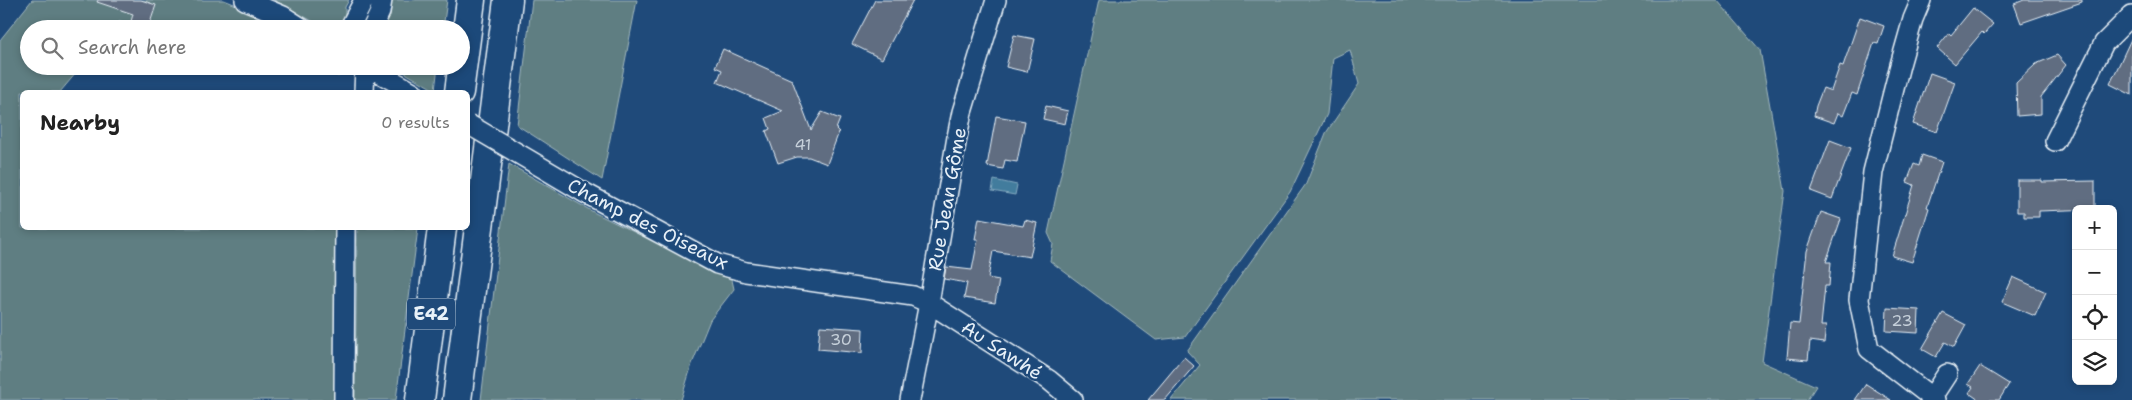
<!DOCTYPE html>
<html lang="en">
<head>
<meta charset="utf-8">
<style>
	body { margin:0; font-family:"Shantell Sans",sans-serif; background:#f2f2f2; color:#222 }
	.controls { position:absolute; right:15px; bottom:15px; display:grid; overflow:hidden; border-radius:8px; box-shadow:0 2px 8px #0003 }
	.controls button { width:45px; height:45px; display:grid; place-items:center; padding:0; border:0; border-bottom:1px solid #e0e0e0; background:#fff; color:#222; font:25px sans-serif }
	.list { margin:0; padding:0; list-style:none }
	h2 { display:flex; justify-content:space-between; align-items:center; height:65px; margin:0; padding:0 20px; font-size:21px }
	h2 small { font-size:16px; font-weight:400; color:#767676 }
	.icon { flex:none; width:28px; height:28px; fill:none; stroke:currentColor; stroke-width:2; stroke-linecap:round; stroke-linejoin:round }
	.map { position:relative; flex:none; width:2132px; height:400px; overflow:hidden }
	.search { position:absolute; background:#fff; box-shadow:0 2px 8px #0003; left:20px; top:20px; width:450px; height:55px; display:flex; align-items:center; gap:12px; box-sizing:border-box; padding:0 18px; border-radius:28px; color:#767676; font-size:19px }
	.panel { position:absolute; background:#fff; box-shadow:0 2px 8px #0003; left:20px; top:90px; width:450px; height:140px; border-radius:8px }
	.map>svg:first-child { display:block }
	.green { fill:#5e7e82; stroke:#a3b8bd }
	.water { fill:#437c9d; stroke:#85abc1 }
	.building { fill:#616d81; stroke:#e8f1f8 }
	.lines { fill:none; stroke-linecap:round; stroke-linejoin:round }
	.minor-casing { stroke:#e8f1f8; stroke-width:22 }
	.highway-casing { stroke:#e8f1f8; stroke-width:31 }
	.minor { stroke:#1f4a7a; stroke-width:19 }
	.highway { stroke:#1f4a7a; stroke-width:28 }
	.minor-bridge-casing { stroke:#e8f1f8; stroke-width:22; stroke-linecap:butt }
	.minor-bridge { stroke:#1f4a7a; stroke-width:19 }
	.labels { text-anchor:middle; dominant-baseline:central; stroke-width:5; stroke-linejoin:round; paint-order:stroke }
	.number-label { font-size:16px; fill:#c6d0da }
	.shield { fill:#1f4a7a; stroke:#acbfd2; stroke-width:1 }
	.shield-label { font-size:18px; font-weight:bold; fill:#e8f1f8 }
	.street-label { font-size:19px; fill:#e8f1f8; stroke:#1f4a7a }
</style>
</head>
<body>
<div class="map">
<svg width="2132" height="400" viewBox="0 0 2132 400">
	<rect width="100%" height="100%" fill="#1f4a7a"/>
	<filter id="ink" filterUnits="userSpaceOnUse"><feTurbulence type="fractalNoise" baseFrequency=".02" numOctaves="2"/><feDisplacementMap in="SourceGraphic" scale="10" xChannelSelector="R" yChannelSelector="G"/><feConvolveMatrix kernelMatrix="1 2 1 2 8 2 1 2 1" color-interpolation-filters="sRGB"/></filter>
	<g filter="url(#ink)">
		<path class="green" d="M32,0H224L254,12L285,29H158L120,21L113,29H29V66H82L60,92H22V228H345L340,400H0V40Z
			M274,0H349L345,7V18L337,26L327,29Z
			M387,0H447L443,29H377Z
			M532,0H637L602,180L517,125Z
			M1099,0H1717L1760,50L1785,191L1762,362L1816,386L1807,400H1171L1200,365L1187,351L1306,184L1326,133L1359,84L1350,50L1333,58L1327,114L1290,192L1185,337L1156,340L1050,261L1053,244L1048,233Z
			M270,66H345L339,76Z
			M393,66H438L435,90Z
			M509,164L595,213L732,280L734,289L710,320L692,364L681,400H481Z
			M357,228H418L396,400H355Z"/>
		<path class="water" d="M994,180L1017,185L1015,195L992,191Z"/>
		<path class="building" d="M98,0H141L156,5L148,29H129L133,14L97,2Z
			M875,0H913L882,59L852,44Z
			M2024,0H2082V2L2021,23L2014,4Z
			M1973,8L1993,24L1984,34L1982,32L1955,64L1937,48L1949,33L1951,35Z
			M1860,17L1884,26L1878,44L1874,43L1857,95L1852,93L1843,116L1838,113L1834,123L1814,116L1816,106L1823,88L1831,91L1840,65L1843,66Z
			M1014,35L1035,39L1027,72L1006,67Z
			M2132,37V95L2110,84Z
			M723,49L792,80L811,130L822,112L840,119L836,129L839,132L827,164L809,157H797L778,163L766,131L770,129L766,118L783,111L717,82L722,70L715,67Z
			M2057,55L2066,65L2041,97V114L2017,116L2016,83L2036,64Z
			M1930,73L1955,82L1937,132L1913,124Z
			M1046,106L1068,111L1065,124L1043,119Z
			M996,116L1025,121L1017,162L1005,160L1003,169L987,166Z
			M1830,140L1851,148L1832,199L1811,191Z
			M1922,155L1942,162L1927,207L1929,208L1912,262L1892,256L1914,185L1907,182L1914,164L1919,166Z
			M2017,180H2042V182L2095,181V209L2039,211V217H2024V212H2017Z
			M1821,212L1841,219L1826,262H1831L1829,286H1825L1821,326H1826L1824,343L1810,341L1808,360L1787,358L1790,323L1799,324L1807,251Z
			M979,218L1023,226L1025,220L1037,223L1030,257L993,251L988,278L999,280L995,303L964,298L967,283L944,279L946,267L972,270L978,239H975Z
			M2013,277L2046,292L2035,316L2002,302Z
			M1887,308L1919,310L1918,333L1886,331Z
			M1943,313L1966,325L1954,347L1945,342L1936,357L1922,349Z
			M820,326L863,329L862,353L818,349Z
			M1184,357L1194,366L1165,400H1148Z
			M1980,366L2009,384L1999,400H1979L1969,393L1973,387L1968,384Z
			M1866,384L1891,400H1855Z"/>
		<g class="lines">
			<g class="minor-casing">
				<path id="minor" d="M245,0L283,16L303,29
					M1921,0L1913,19L1900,65L1873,172L1859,300L1869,349L1935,400
					M349,29L364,0
					M372,29L380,12L382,0
					M367,66L413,92
					M364,92L365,66
					M2055,141L2104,43L2132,15
					M585,193L717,264L746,272L913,296L929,303L1049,380L1073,400
					M344,400L345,228
					M910,400L929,303L957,137L962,112L996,0
					M1930,400L1947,374"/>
			</g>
			<g class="highway-casing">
				<path id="highway" d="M459,92L471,0
					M420,400L442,228
					M457,400L508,0"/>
			</g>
			<use href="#minor" class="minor"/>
			<use href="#highway" class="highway"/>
			<g class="minor-bridge-casing">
				<path id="minor-bridge" d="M468,124L585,193"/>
			</g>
			<use href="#minor-bridge" class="minor-bridge"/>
		</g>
	</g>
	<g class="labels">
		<g class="number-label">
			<text x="803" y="144">41</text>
			<text x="1902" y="320">23</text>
			<text x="841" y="339">30</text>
		</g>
		<rect class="shield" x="407" y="298.5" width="48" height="31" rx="4"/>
		<g class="shield-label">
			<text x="431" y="314">E42</text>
		</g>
		<g class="street-label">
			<text transform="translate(947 199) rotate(-80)">Rue Jean Gôme</text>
			<text transform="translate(648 224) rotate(27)">Champ des Oiseaux</text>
			<text transform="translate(1002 350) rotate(33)">Au Sawhé</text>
		</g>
	</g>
</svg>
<div class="controls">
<button>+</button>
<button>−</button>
<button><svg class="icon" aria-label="locate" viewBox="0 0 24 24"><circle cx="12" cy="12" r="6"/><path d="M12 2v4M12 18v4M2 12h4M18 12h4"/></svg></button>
<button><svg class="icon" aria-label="layers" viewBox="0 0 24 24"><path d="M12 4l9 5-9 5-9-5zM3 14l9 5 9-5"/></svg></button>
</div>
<div class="search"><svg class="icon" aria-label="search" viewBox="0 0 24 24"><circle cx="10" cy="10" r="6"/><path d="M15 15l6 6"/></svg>Search here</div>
<section class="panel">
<h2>Nearby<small>0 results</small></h2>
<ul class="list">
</ul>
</section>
</div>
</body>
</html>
